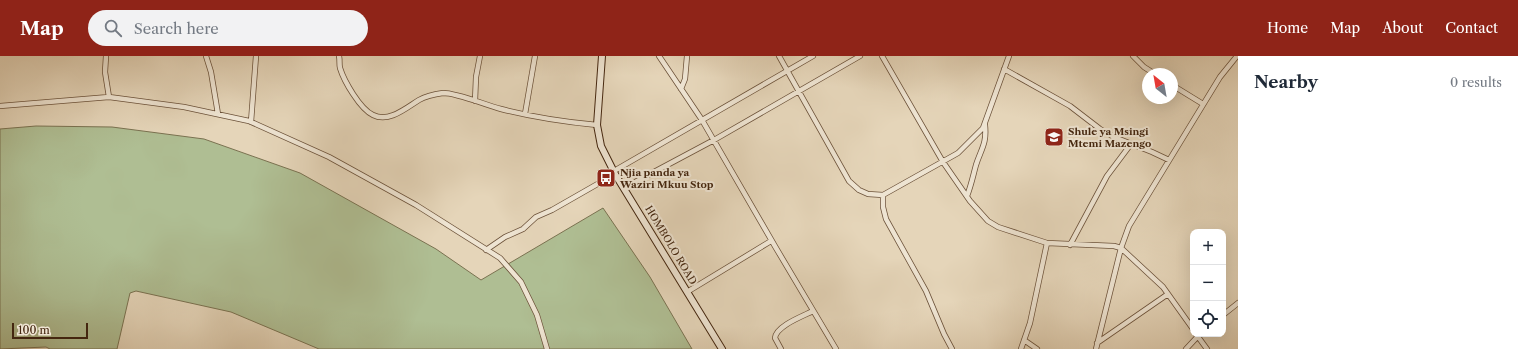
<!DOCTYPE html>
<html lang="en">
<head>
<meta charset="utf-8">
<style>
	body { margin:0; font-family:"Libre Caslon Text",serif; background:#f2f2f3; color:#1f2937 }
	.controls { position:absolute; right:12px; bottom:12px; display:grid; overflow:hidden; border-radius:8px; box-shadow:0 4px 16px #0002 }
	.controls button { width:36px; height:36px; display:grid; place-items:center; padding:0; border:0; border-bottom:1px solid #e0e1e3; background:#fff; color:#1f2937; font:20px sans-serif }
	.compass { position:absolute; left:1142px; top:12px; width:36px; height:36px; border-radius:50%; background:#fff; box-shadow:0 4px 16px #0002; rotate:329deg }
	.scale { position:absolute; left:12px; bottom:10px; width:76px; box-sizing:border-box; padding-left:4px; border:2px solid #44260f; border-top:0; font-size:11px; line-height:14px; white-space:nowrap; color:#44260f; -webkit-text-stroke:3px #eee4d2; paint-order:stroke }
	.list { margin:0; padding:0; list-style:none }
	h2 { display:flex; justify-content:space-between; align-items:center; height:52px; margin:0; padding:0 16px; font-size:17px }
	h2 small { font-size:13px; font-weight:400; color:#747a83 }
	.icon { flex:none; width:22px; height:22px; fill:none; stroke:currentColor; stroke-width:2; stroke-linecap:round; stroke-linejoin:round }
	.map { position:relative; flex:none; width:1238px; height:293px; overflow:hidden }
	header { display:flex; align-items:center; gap:24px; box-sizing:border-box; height:56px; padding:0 20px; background:#8f2418; color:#fff }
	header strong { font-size:19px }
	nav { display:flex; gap:22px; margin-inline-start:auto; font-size:14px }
	.search { width:280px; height:36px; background:#f2f2f3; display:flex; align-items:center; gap:10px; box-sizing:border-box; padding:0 14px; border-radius:22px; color:#747a83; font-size:15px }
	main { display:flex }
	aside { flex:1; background:#fff }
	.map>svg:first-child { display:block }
	.green { fill:#afbe93; stroke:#7a7251 }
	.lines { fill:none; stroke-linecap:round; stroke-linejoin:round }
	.street-casing { stroke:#6c523a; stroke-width:6 }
	.secondary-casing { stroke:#44260f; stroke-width:8 }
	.street { stroke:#eee4d2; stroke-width:4.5 }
	.secondary { stroke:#eee4d2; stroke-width:6 }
	.labels { text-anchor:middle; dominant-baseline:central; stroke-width:4; stroke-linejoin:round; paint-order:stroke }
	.poi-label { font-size:10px; font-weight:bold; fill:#44260f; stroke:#eee4d2; text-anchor:start }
	.street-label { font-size:10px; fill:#44260f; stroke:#eee4d2 }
</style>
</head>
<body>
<header>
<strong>Map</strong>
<div class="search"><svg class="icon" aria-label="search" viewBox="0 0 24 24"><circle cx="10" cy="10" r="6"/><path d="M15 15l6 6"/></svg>Search here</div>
<nav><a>Home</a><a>Map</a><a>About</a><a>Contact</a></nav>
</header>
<main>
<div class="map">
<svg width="1238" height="293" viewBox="0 0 1238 293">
	<rect width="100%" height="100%" fill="#e5d5b9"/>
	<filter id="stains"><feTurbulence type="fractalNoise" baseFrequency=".005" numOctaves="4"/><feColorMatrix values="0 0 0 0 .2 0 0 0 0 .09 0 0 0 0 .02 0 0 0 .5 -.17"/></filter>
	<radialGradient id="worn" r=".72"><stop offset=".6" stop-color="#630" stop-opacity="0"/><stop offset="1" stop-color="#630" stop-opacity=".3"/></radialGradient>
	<path class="green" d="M36,70L112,71L204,83L300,117L436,193L481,224L603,152L650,221L692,293H319L231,256L136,235L130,237L117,293H50L46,291L0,293V73Z"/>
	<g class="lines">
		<g class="street-casing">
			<path id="street" d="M106,0L105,16L109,41
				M206,0L211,16L218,58
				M339,0C340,4 339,8 340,12C344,25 360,53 373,59C389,67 406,52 419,44C426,40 436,38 443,37C458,37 485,49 501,53C532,61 565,66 597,69
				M659,0L702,64L776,192L836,293
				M779,0L849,125L859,134L868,138L883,139L958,97L983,72L1009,0
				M882,0L943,106L970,145L988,165L998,171L1047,187L1114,190L1121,192L1163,231L1193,273
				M1133,0L1144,11L1155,18
				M1004,13L1070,50L1100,73L1114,81L1152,96L1169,104
				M1172,29L1203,48
				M681,33L685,23L687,0
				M475,45L476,21L480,0
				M0,50L109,41L184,51L249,65L329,101L416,149L500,202L521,226L537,259L547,293
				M525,58L535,0
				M251,66L256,0
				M614,115L813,0
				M624,132L714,84L860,0
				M883,139V151L886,163L926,235L944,278L952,293
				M967,140C971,130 973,120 976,109C981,93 987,88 985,69
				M1070,189L1107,120L1131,88
				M486,194L505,181L523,173L536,161L552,154L615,118
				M687,236L771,185
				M1223,259L1238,247
				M1196,278L1207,293
				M1024,284L1037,293
				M1097,287L1168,238
				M781,293L775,282C776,270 803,260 813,255
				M1021,293L1030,267L1047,187
				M1096,293L1121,192L1129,170L1220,21L1237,0
				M1186,293L1200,278"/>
		</g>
		<g class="secondary-casing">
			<path id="secondary" d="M602,0L597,69L601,90L615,118L722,293"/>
		</g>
		<use href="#street" class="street"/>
		<use href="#secondary" class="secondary"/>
	</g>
	<defs>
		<g id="school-square" transform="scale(1)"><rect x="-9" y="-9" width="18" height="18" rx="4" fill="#8f2418" stroke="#eee4d2"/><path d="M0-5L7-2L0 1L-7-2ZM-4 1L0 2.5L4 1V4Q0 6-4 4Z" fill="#fff"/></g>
		<g id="bus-square" transform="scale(1)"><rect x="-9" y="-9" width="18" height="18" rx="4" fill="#8f2418" stroke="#eee4d2"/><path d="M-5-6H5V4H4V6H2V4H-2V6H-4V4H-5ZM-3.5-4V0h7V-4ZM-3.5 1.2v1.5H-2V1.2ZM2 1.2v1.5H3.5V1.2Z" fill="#fff"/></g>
	</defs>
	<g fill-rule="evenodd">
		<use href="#school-square" x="1054" y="81"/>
		<use href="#bus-square" x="606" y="122"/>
	</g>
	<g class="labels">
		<g class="poi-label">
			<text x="1068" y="75">Shule ya Msingi<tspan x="1068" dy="12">Mtemi Mazengo</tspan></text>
			<text x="620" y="116">Njia panda ya<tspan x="620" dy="12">Waziri Mkuu Stop</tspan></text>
		</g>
		<g class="street-label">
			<text transform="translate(671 189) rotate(59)">HOMBOLO ROAD</text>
		</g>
	</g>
	<rect width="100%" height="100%" filter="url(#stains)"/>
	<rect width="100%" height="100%" fill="url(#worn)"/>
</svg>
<div class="controls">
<button>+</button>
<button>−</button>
<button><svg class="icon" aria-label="locate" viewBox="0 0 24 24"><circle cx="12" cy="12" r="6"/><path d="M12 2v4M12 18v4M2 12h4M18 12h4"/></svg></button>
</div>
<svg class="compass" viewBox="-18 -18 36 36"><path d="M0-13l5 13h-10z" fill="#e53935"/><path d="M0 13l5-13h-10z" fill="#747a83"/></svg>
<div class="scale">100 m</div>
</div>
<aside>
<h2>Nearby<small>0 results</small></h2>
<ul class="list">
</ul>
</aside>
</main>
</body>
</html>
